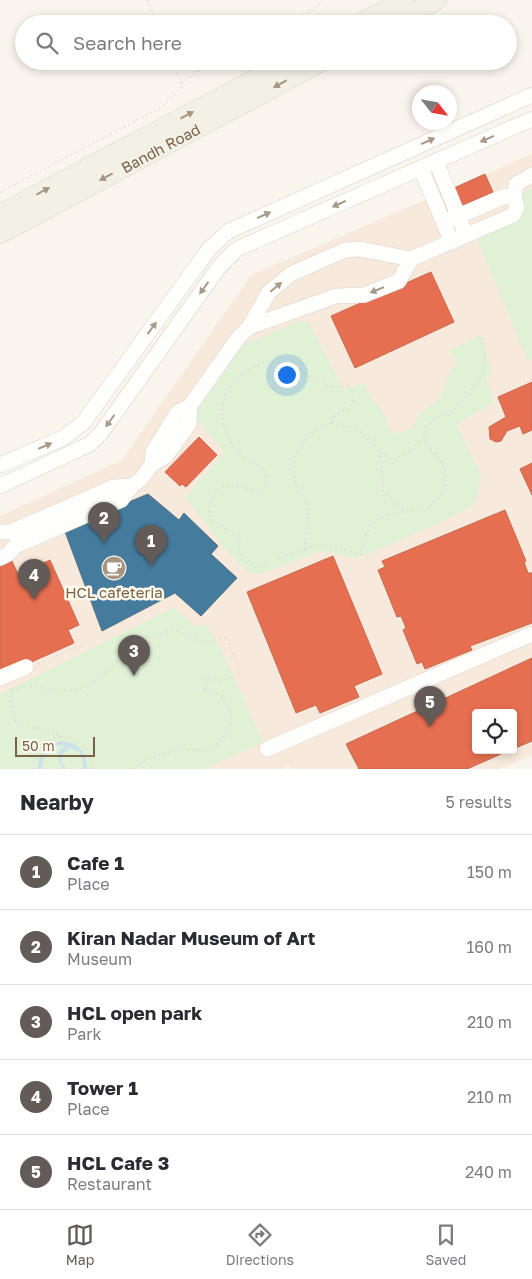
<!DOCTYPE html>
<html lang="en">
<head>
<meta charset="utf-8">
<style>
	body { margin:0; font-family:"Golos Text",sans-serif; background:#f2f2f3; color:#2b2b33 }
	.controls { position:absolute; right:15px; bottom:15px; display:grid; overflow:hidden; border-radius:5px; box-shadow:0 2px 8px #0003 }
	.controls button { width:45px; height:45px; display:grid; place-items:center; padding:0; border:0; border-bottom:1px solid #e1e1e2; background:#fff; color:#2b2b33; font:25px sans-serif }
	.compass { position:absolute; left:412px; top:85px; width:45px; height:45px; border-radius:50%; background:#fff; box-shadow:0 2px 8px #0003; rotate:121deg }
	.scale { position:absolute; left:15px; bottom:12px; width:80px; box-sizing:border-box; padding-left:5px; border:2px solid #7a6249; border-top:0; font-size:14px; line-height:18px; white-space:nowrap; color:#7a6249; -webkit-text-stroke:4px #fffbef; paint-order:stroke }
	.you { position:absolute; left:286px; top:374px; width:18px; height:18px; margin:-12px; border:4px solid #fff; border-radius:50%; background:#1a73e8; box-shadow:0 0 0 8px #1a73e833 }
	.badge { display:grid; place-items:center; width:32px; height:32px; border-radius:50%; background:#625b57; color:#fff; font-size:16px; font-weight:700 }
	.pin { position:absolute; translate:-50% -41px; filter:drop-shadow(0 1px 2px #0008) }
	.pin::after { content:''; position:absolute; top:26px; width:18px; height:15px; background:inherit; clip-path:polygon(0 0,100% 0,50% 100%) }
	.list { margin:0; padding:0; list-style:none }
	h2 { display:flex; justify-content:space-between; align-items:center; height:65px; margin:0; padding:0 20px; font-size:21px }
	h2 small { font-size:16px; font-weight:400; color:#7c7c81 }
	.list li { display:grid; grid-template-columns:32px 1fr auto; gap:15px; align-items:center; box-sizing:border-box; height:75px; padding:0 20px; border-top:1px solid #e1e1e2 }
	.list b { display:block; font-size:19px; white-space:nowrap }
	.list p { margin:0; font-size:16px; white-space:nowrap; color:#7c7c81 }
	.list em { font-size:16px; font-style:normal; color:#7c7c81 }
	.icon { flex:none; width:28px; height:28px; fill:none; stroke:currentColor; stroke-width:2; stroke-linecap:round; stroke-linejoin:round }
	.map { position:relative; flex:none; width:532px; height:769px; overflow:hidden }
	.search { position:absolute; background:#fff; box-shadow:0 2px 8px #0003; left:15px; right:15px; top:15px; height:55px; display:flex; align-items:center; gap:12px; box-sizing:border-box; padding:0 18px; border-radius:28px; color:#7c7c81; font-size:19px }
	.sheet { height:440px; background:#fff }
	nav { display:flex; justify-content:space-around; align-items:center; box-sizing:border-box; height:70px; border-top:1px solid #e1e1e2; background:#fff; font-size:14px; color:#7c7c81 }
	nav a { display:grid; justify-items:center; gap:2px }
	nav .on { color:#625b57 }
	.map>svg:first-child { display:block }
	.commercial { fill:#f7eadc; fill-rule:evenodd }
	.green { fill:#e1f1d6 }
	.water { fill:#cce3ea }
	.shops { fill:#e76f51; stroke:#c66b4f }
	.public { fill:#457b9d; stroke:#557484 }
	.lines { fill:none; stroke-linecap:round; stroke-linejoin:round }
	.minor-casing { stroke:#d8d2ca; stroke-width:16 }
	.major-casing { stroke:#dad2c9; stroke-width:20 }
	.path { stroke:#dcd5ce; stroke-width:2; stroke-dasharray:1 4; stroke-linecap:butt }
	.minor { stroke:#fefefc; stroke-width:15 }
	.major { stroke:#f3f1e6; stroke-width:19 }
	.oneway { fill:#a49480 }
	.oneway2 { fill:#a89988 }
	.labels { text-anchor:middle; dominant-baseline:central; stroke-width:5; stroke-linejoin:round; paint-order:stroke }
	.street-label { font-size:15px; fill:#7a6249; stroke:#fffbef }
	.poi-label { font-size:15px; fill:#7a6249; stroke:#fffbef }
</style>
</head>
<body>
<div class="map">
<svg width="532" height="769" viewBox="0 0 532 769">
	<rect width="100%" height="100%" fill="#f9f5ec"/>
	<path class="commercial" d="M532,154V755L499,769H290L289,766L282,769H0V516L122,460L251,275ZM476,713H513V750H476Z"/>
	<path class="green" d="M532,188V359L528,361L477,239L521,219L524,211L519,194Z
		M300,321L308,322L344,389L364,383C369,398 375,400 383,413C387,421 386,426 393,433C409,433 414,428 419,413C447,395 439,400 450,371L457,366L456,358L448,351L481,335L492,374L486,378L494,402L456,424L481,475L478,497L473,505L439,523L356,559L320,551L263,573H248L225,549L185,497L225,452L196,419L198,404L240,346Z
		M174,607L195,626L206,625L225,658L263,742L204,769H0V694Z"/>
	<path class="water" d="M63,741C78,743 88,753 87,769H84L80,753L70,748L61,756L62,763L66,769H63L57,757L59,750L65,745L55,746L46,752L41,769H38C37,753 48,743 63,741Z"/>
	<path class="shops" d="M485,174L493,192L462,206L454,188Z
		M431,272L454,322L355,368L331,316Z
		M532,382V430L523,434L520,426L507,431L501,441L496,442L490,439L489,427L506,417L498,397Z
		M199,437L217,455L186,487L182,484L180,486L165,472Z
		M532,463V495L520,469Z
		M505,510L526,561L524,562L528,573H532V623L470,646L472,650L425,669L422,662L417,664L403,630L406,628L401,616L397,617L378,570L385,567L382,561Z
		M333,556L382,674L354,686L359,697L320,713L316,705L296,713L247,592Z
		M50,560L79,625L68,630L74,643L0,676V567L12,561L18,574Z
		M532,658V741L513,749V713H476V750H510L467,769H359L346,744Z"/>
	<path class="public" d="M148,494L179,520L184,513L218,546L211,554L237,578L201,616L175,593L102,631L64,529Z"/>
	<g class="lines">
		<g class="minor-casing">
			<path id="minor" d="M436,161L466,235
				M421,169L452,242
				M449,220L505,196L514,197
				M249,327L336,296L364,295L399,281L411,259
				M152,464L153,452L178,412L190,406
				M0,465L63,438L83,423L209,249L229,231L532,95
				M0,486L90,444L101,433L219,267L237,249L532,119
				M0,532H10L114,487L132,486
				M0,558L8,554L15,546L121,500L132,486L142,478L152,464L165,457L189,424L190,406L238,338L249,327L269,292L291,274L345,250L360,249L411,259L513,215L517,207L514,197L516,184L532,175
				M0,678L26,667
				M267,749L532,634"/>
		</g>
		<g class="major-casing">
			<g id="major">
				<path d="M359,24L404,0"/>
				<path d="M393,24L437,0"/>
				<path d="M0,214L289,61"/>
				<path id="s1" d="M0,234L323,61"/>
			</g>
		</g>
		<path class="path" d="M148,0L157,24
			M274,24L311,12L324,0
			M182,84L211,61
			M0,192L160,108L180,90L182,84L171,61
			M332,423C353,426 370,433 379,453L393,459L406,454L423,439
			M380,456L383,491L403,509
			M305,549C304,534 311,521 307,506C305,499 299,493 296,485C286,456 305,432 332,423L333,417L350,408L354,401L349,384C316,403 290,331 237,379C227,388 221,403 223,417C224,430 228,442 237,452C250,465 275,466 263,490C249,492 239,482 228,485C211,488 207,506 211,520L240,539L239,554L254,568L314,546L337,548L360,554C363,545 365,534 371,526C390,503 421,519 437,501C441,496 444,489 445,483C451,453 414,450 427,427C434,416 444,414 455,409C459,406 461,401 465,397C484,376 490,365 481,335
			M39,664L88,643
			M11,690C36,680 55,697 81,688C113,677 124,641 158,634C163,633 171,631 176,631C181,631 186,635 190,637C203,644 214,641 227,637L241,675L222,680L202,679
			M205,690L207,680
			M11,691C10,748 34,715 62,737
			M34,769C31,728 92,726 91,769
			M132,769C144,759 163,752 178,750C188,749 198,752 209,748C228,742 238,720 226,702C220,693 211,690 200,689"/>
		<use href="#minor" class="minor"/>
		<use href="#major" class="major"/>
	</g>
	<defs><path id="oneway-solid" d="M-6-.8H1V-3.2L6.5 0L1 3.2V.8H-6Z" transform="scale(1.25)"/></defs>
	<g class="oneway">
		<use href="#oneway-solid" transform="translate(280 84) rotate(152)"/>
		<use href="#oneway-solid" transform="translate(187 115) rotate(-28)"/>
		<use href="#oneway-solid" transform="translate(106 177) rotate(152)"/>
		<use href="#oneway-solid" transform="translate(43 191) rotate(-28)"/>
	</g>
	<g class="oneway2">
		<use href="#oneway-solid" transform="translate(487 139) rotate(156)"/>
		<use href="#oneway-solid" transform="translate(428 141) rotate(-24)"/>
		<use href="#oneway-solid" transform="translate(339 204) rotate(156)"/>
		<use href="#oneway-solid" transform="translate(264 215) rotate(-24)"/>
		<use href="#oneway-solid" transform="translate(276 287) rotate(-40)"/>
		<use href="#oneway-solid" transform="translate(204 288) rotate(126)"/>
		<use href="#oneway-solid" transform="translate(377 290) rotate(158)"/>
		<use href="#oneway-solid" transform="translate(152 328) rotate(-54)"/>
		<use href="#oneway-solid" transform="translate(110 421) rotate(126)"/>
		<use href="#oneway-solid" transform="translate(45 446) rotate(-23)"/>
	</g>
	<defs>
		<g id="cafe-disc" transform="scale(1.25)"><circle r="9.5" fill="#a69582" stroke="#fffbef"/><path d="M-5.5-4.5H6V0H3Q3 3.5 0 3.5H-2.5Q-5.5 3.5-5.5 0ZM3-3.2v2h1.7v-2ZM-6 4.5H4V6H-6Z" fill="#fff"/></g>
	</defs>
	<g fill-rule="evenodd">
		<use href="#cafe-disc" x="114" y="568"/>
	</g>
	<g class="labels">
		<g class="street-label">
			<text stroke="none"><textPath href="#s1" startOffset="182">Bandh Road</textPath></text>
		</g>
		<g class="poi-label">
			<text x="114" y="592">HCL cafeteria</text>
		</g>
	</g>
</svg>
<div class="controls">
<button><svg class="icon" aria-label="locate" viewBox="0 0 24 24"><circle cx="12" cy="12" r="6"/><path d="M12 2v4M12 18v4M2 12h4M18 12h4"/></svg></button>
</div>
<svg class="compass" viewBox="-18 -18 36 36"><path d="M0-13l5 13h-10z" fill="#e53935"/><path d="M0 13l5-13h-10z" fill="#7c7c81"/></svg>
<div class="scale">50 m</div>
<div class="you"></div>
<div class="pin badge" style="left:151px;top:566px">1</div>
<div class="pin badge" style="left:104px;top:543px">2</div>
<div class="pin badge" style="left:134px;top:676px">3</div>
<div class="pin badge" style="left:34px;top:600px">4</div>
<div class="pin badge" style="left:430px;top:727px">5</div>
<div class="search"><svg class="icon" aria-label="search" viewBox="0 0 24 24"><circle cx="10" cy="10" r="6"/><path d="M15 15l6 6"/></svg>Search here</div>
</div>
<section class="sheet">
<h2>Nearby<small>5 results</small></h2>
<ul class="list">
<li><span class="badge">1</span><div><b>Cafe 1</b><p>Place</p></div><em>150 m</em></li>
<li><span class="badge">2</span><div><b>Kiran Nadar Museum of Art</b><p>Museum</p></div><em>160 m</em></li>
<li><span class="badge">3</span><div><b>HCL open park</b><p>Park</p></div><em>210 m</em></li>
<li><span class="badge">4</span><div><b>Tower 1</b><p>Place</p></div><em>210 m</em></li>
<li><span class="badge">5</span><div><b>HCL Cafe 3</b><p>Restaurant</p></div><em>240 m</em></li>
</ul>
</section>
<nav>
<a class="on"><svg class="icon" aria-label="map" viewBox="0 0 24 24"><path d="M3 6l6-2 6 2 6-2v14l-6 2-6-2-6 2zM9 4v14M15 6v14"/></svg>Map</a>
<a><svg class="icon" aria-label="directions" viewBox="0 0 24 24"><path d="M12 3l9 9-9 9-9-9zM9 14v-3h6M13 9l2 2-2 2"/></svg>Directions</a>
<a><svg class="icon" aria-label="saved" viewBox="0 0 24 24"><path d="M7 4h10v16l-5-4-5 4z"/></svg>Saved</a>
</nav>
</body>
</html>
